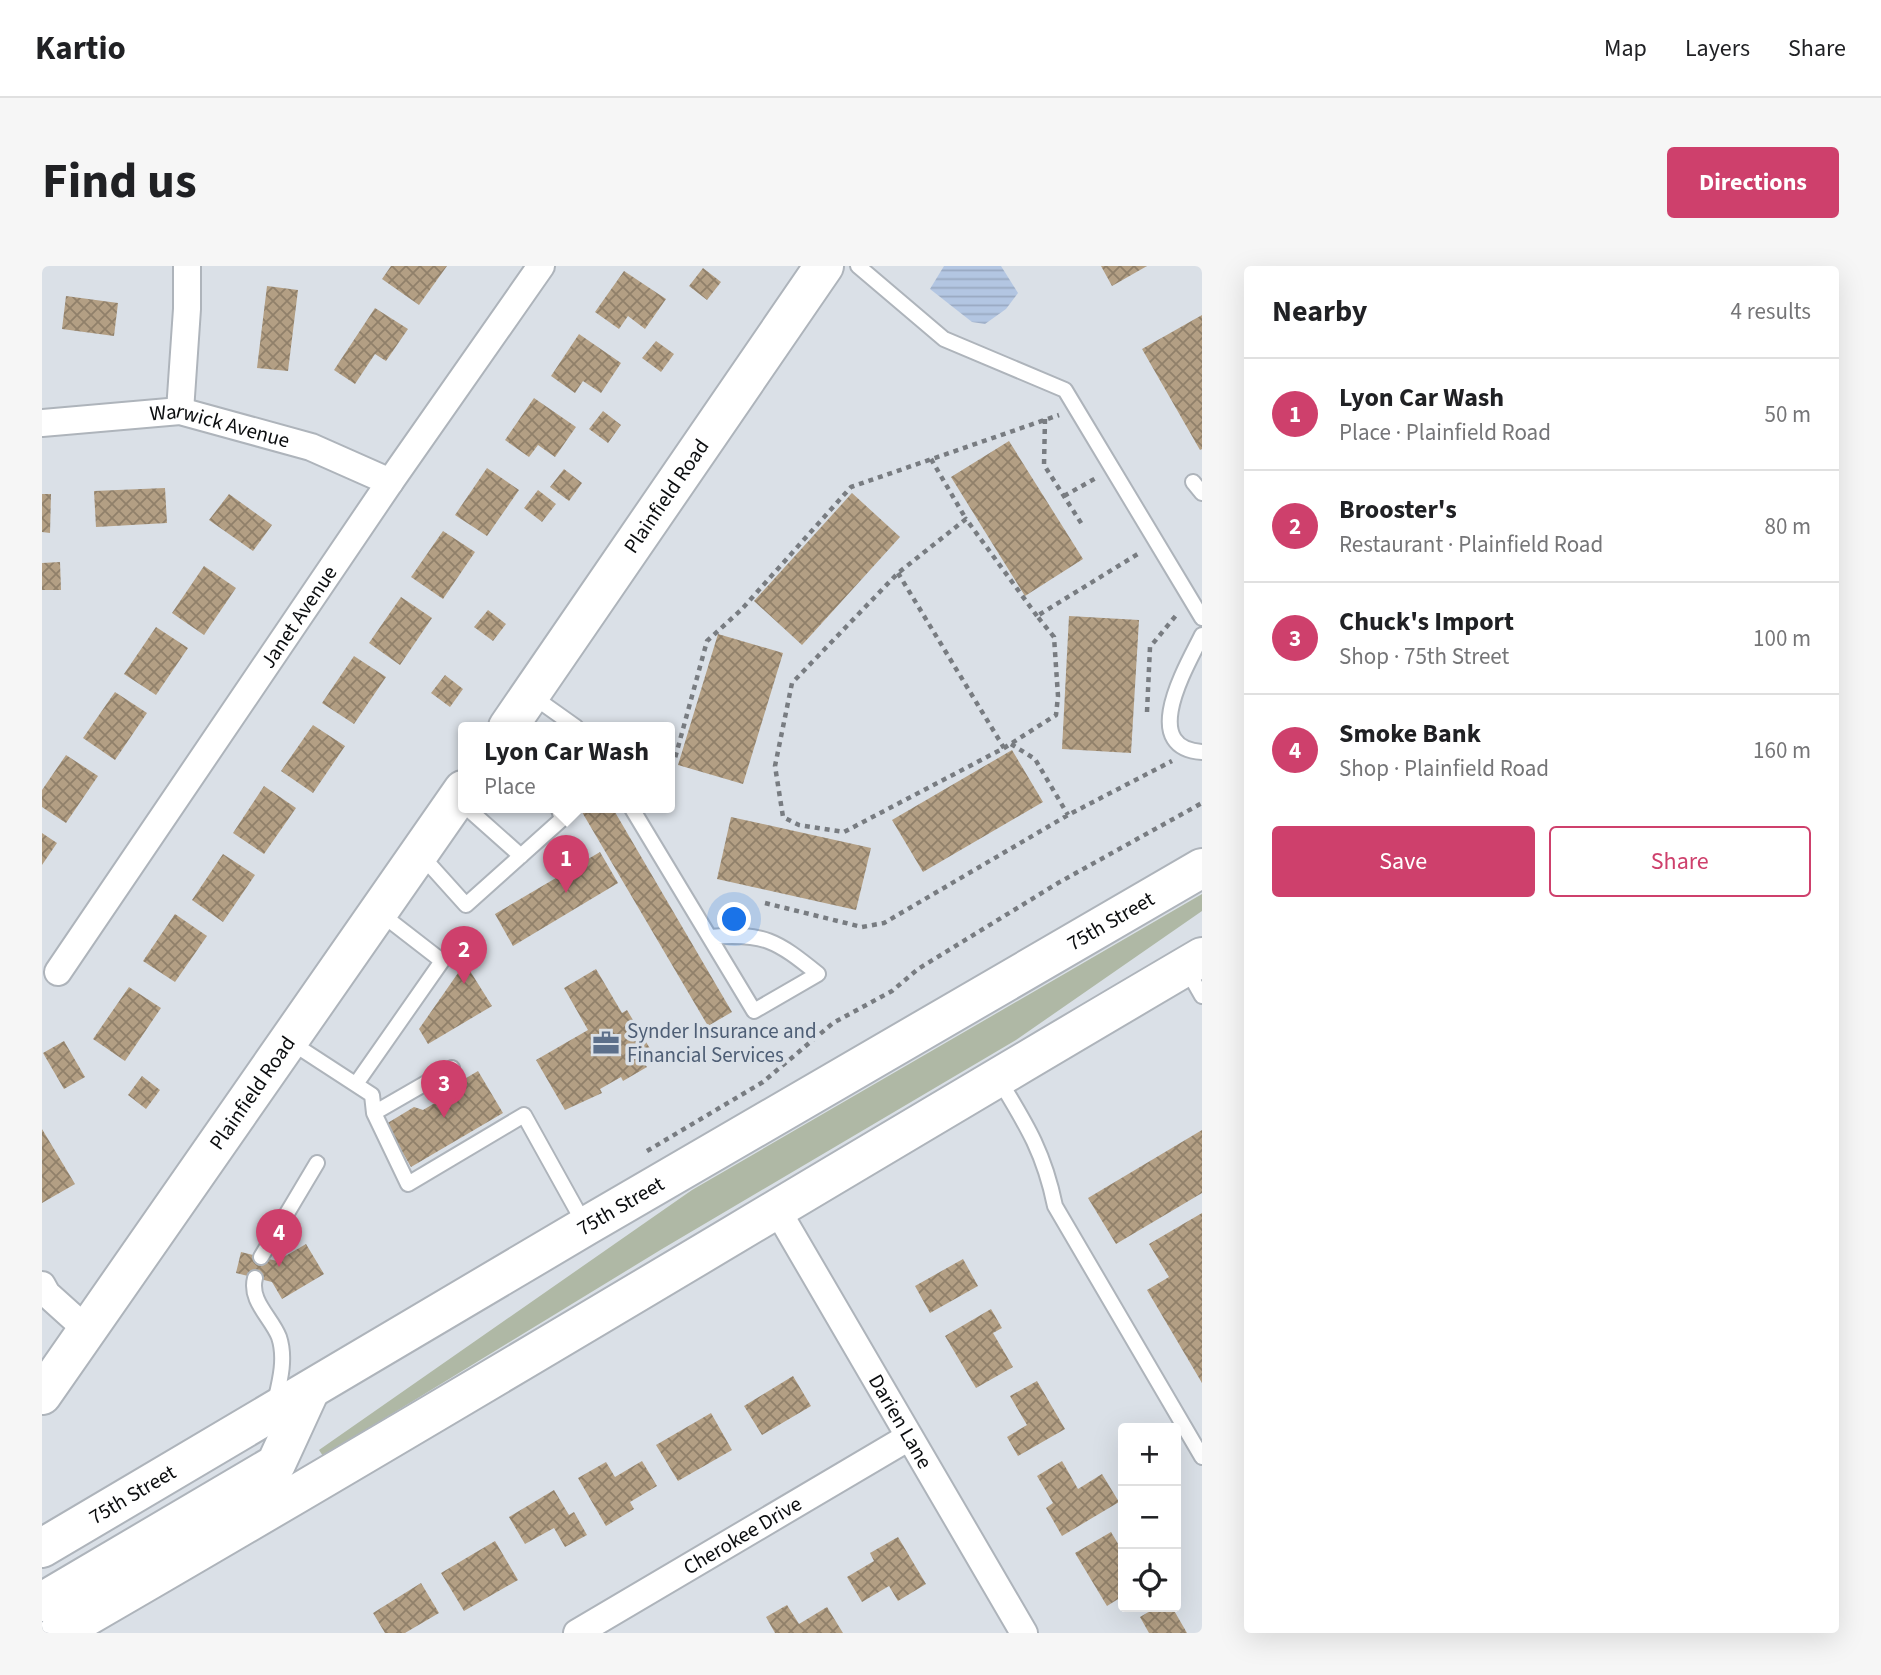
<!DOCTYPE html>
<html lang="en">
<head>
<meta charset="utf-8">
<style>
	body { margin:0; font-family:"Source Sans 3",sans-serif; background:#f6f6f6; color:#202124 }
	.controls { position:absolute; right:21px; bottom:21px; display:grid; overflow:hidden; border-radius:7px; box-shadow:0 7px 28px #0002 }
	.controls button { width:63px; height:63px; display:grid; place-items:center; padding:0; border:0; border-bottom:2px solid #e0e0e0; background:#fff; color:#202124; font:35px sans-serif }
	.you { position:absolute; left:693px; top:654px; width:24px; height:24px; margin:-18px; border:5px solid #fff; border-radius:50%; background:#1a73e8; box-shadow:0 0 0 10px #1a73e833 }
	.badge { display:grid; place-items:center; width:46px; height:46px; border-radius:50%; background:#ce406c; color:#fff; font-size:23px; font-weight:700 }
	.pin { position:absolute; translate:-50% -58px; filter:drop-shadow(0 2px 4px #0008) }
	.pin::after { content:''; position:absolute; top:37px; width:24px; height:21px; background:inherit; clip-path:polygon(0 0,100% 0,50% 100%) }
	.popup { position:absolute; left:416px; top:456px; width:217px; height:91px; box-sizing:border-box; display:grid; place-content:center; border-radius:7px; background:#fff; filter:drop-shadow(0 2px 5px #0005); font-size:23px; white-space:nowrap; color:#757577 }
	.popup b { font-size:26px; color:#202124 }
	.popup::after { content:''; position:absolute; left:50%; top:100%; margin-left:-14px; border:14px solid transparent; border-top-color:#fff }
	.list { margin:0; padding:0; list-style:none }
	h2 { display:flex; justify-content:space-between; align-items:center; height:91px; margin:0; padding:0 28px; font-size:30px }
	h2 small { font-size:23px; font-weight:400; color:#757577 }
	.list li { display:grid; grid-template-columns:46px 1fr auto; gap:21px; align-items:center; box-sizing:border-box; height:112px; padding:0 28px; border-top:2px solid #e0e0e0 }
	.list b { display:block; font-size:26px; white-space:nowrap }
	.list p { margin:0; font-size:23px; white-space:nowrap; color:#757577 }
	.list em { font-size:23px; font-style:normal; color:#757577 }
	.actions { display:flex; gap:14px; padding:21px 28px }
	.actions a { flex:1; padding:16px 0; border:2px solid #ce406c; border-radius:7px; text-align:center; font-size:24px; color:#ce406c }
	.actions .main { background:#ce406c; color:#fff }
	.icon { flex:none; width:38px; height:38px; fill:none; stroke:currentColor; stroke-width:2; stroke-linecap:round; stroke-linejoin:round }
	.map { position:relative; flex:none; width:1160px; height:1367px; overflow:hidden; border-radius:7px }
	header { display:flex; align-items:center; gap:42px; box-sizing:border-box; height:98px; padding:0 35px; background:#fff; border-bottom:2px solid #e0e0e0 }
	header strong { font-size:33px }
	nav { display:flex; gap:38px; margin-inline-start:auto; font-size:24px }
	.intro { display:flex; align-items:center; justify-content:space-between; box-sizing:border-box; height:168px; padding:0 42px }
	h1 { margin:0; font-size:49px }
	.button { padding:18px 32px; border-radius:7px; background:#ce406c; color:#fff; font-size:24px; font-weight:700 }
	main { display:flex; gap:42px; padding:0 42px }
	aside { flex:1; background:#fff; border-radius:7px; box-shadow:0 7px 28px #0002 }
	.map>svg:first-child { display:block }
	.green { fill:#afb8a5 }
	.water { fill:url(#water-rules) }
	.building { fill:url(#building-cross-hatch) }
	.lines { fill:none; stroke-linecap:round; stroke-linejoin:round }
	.service-casing { stroke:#aeb4bb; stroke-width:18 }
	.minor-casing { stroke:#aeb4bb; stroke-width:30 }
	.secondary-casing { stroke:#aeb4bb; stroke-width:42 }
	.path { stroke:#787c81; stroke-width:4.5; stroke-dasharray:5 5; stroke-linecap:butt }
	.service { stroke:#fff; stroke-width:14 }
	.minor { stroke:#fff; stroke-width:26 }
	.secondary { stroke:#fff; stroke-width:38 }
	.labels { text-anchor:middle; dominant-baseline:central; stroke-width:7; stroke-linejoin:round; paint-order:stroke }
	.street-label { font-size:21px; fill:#0b0d0f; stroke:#dae0e7 }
	.service-label { font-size:21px; fill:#4e5e75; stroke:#dae0e7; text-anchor:start }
</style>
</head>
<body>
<header>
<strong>Kartio</strong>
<nav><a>Map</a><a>Layers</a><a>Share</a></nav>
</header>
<div class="intro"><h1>Find us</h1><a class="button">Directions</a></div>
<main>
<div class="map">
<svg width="1160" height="1367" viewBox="0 0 1160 1367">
	<defs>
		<pattern id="water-rules" width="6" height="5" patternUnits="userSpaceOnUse" patternTransform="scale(1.75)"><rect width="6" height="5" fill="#b3c6e2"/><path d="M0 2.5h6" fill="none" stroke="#99a9c1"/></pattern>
		<pattern id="building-cross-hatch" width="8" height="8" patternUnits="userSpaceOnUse" patternTransform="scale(1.75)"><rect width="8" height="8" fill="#b39f84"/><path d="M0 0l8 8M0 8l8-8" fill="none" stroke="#90806a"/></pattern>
	</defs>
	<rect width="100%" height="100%" fill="#dae0e7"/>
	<path class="green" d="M1160,628V645L974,774L620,983L281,1190L277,1184L650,924Z"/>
	<path class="water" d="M902,0H959L976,27L964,43L943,58L930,56L888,23Z"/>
	<path class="building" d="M349,0H405L377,39L340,13Z
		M1059,0H1105L1070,20Z
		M661,2L679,16L665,34L647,20Z
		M582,5L624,33L603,63L586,50L577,63L553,46Z
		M225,20L256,24L246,105L215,102Z
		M24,30L76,37L72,70L20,63Z
		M333,42L366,63L344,95L333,88L313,118L292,104Z
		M1160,49V183L1158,184L1100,83Z
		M537,68L579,97L559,127L541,115L533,127L509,110Z
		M614,75L632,88L619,106L600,92Z
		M492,132L534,161L513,191L496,179L487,191L463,174Z
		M561,145L579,159L566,177L547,163Z
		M967,175L1041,293L983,330L909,211Z
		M445,202L477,224L445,270L413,249Z
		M522,203L540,217L527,235L508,221Z
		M123,222L125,257L54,261L52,225Z
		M496,224L514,238L500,256L482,242Z
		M810,227L858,271L760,379L712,335Z
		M0,228H9L8,267L0,266Z
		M187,228L230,259L211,285L167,254Z
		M401,265L433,286L401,333L369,311Z
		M18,296L19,324H0V297Z
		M162,300L194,322L162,369L130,347Z
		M359,331L390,352L358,399L327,377Z
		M446,344L464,358L451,375L432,361Z
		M1027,350L1097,354L1089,487L1020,483Z
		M114,361L146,382L114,429L82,408Z
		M676,368L741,387L701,518L636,499Z
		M312,390L344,411L312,458L280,437Z
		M403,409L421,423L408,441L389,427Z
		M73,426L105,447L73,494L41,472Z
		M271,459L303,480L271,527L239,505Z
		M970,484L1001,536L881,606L850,554Z
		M24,489L56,510L24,557L0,541V524Z
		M222,520L254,542L222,588L191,567Z
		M537,541H570L690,746L666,760Z
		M689,551L829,582L814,644L675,613Z
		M0,567L15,577L0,599Z
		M558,586L576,617L471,680L453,648Z
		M181,588L213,609L181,656L150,634Z
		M133,648L165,670L133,716L101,695Z
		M423,697L450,740L386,778L377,763Z
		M554,703L580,747L585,744L613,791L602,797L605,801L581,815L579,811L558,823L560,827L523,844L494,794L546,764L522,722Z
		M87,721L119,742L83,795L51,773Z
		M22,775L43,811L22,823L1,787Z
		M436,805L461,847L369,901L344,858L372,841L381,844L422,820L419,815Z
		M100,810L118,824L104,843L86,829Z
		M0,863L33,918L0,937Z
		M1160,864V927L1074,978L1046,932Z
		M1160,947V1117L1105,1024L1127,1011L1107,978Z
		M264,978L282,1008L240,1033L230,1016L194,1007L199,986L235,995Z
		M921,993L936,1020L888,1047L873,1020Z
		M949,1043L960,1062L951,1067L971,1101L934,1122L903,1070Z
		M751,1110L769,1140L720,1169L702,1140Z
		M995,1115L1023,1163L976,1190L965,1171L985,1159L968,1130Z
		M669,1147L690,1184L636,1215L614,1179Z
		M600,1195L615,1220L588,1236L592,1243L564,1260L536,1212L564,1196L573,1211Z
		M1020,1195L1036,1223L1060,1208L1077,1236L1020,1270L1004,1242L1011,1237L995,1210Z
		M512,1224L527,1249L532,1246L545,1269L523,1281L512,1262L483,1278L467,1251Z
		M1069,1266L1081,1286V1330L1065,1340L1033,1287Z
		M856,1271L884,1318L856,1335L847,1320L820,1336L805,1311L832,1295L828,1287Z
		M453,1275L476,1314L422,1345L399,1307Z
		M379,1317L397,1347L363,1367H343L331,1347Z
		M745,1339L757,1358L785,1341L801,1367H733L724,1351Z
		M1115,1341H1130L1145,1367H1107L1098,1351Z"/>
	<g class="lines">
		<g class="service-casing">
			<path id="service" d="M816,0L902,73L1023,124L1160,352
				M1151,216L1160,227
				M1160,369C1146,398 1095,482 1160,486
				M489,429L534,461
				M424,541L479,590
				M589,541L712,745L776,708C735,675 722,666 668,671
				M379,589L424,639L520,553L516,541
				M1144,702L1160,730
				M247,775L330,829L332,847L366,918L482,849L543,959
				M956,812C984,858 1002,886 1013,940L1160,1191
				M314,818L400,695L338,647
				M332,847L410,802
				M219,991L275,897
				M213,1012C207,1035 229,1051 237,1071C244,1092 238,1115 233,1136"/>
		</g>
		<g class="minor-casing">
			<g id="minor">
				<path d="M138,145L145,43V0"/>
				<path id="s1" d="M0,157L138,145L269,181L348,216"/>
				<path id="s2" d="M16,706L348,216L499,0"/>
				<path id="s3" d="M734,942L982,1367"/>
				<path d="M0,1019L5,1028L45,1064"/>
				<path id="s4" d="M535,1367L867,1171"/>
			</g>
		</g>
		<g class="secondary-casing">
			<g id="secondary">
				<path id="s5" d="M466,461L782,0"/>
				<path id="s6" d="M0,1129L421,524"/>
				<path id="s7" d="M0,1282L544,960L1160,602"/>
				<path d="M0,1336L234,1198L268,1124"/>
				<path d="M16,1367C400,1146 778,915 1160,691"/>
			</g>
		</g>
		<path class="path" d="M1003,153L1002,199L1041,260
			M889,193L924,253
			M1022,230L1054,212
			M856,307L962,482
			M995,350L924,253L856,307L750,417L733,500L741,551L757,559L802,566L962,482L1014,449L1016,430L1012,371L995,350L1099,286
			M1105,446L1108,381L1136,347
			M969,478L993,493L1026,549
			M627,495L632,496L665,375L699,344L809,221L1017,149
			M723,637L820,661L842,657L1026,549L1130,495
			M605,885L721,816L791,757L850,725L876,703L1016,617L1160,537"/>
		<use href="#service" class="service"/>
		<use href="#minor" class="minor"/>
		<use href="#secondary" class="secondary"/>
	</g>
	<defs>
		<g id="office-bare" transform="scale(2.1)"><path d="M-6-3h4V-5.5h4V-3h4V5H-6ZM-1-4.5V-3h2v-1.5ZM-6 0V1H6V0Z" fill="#5c6f8a" stroke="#dae0e7" stroke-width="2.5" paint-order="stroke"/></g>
	</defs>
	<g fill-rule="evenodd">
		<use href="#office-bare" x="564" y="777"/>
	</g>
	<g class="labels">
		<g class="street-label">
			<text stroke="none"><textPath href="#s1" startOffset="180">Warwick Avenue</textPath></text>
			<text stroke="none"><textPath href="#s5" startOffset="280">Plainfield Road</textPath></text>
			<text stroke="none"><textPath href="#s2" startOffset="429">Janet Avenue</textPath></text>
			<text stroke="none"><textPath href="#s7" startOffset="1239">75th Street</textPath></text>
			<text stroke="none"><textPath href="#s6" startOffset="368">Plainfield Road</textPath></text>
			<text stroke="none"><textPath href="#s7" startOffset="672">75th Street</textPath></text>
			<text stroke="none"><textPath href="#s3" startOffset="247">Darien Lane</textPath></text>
			<text stroke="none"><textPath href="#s7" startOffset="105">75th Street</textPath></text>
			<text stroke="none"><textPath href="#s4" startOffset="192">Cherokee Drive</textPath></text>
		</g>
		<g class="service-label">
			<text x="585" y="765">Synder Insurance and<tspan x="585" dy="24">Financial Services</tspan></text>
		</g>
	</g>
</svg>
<div class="controls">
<button>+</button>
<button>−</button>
<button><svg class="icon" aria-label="locate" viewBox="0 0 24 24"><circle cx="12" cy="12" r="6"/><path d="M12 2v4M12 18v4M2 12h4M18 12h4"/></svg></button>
</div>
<div class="you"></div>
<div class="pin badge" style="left:524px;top:627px">1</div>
<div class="popup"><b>Lyon Car Wash</b>Place</div>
<div class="pin badge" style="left:422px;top:718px">2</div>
<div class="pin badge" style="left:402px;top:852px">3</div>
<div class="pin badge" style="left:237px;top:1001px">4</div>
</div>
<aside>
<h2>Nearby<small>4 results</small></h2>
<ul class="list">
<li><span class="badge">1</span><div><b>Lyon Car Wash</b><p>Place · Plainfield Road</p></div><em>50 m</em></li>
<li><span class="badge">2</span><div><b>Brooster's</b><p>Restaurant · Plainfield Road</p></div><em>80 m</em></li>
<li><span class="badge">3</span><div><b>Chuck's Import</b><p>Shop · 75th Street</p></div><em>100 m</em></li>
<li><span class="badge">4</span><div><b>Smoke Bank</b><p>Shop · Plainfield Road</p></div><em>160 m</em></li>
</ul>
<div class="actions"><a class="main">Save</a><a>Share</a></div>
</aside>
</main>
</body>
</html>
